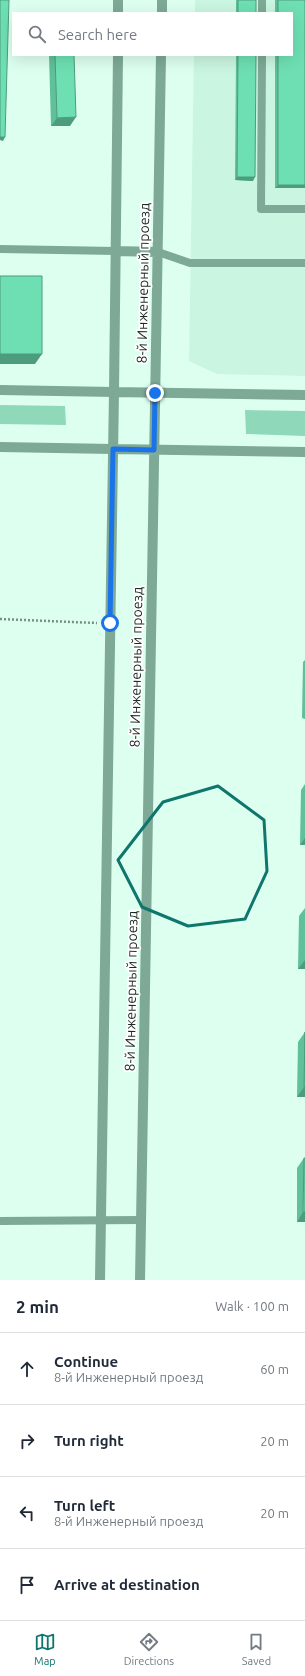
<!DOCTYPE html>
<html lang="en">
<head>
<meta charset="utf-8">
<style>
	body { margin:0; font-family:Ubuntu,sans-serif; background:#f2f2f3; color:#1f2937 }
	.stop { position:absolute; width:12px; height:12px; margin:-9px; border:3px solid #1a73e8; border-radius:50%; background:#fff }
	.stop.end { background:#1a73e8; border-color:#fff; box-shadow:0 1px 4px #0008 }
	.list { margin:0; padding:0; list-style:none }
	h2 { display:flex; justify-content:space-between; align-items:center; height:52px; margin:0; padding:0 16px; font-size:17px }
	h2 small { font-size:13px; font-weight:400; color:#747a83 }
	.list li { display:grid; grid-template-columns:26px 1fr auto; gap:12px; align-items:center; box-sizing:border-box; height:72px; padding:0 16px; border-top:1px solid #e0e1e3 }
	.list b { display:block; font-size:15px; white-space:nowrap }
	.list p { margin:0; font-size:13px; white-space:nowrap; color:#747a83 }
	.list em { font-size:13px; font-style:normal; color:#747a83 }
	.icon { flex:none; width:22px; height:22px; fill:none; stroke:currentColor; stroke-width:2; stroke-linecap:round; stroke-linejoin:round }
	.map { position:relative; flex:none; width:305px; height:1280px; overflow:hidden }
	.search { position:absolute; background:#fff; box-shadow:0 4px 16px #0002; left:12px; right:12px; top:12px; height:44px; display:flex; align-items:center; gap:10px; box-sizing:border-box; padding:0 14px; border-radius:0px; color:#747a83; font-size:15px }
	.sheet { height:340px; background:#fff }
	nav { display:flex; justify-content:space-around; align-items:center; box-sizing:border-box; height:56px; border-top:1px solid #e0e1e3; background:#fff; font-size:11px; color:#747a83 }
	nav a { display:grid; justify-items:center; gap:2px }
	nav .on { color:#0f766e }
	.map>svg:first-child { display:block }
	.built { fill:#caf5e1 }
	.green { fill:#8fd8b9 }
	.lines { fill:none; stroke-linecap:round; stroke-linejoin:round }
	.path { stroke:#788f85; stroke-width:2.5; stroke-dasharray:2 2; stroke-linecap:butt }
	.service { stroke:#7ea996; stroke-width:8 }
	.minor { stroke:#7ea996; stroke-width:10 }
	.tertiary { stroke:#7ea996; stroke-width:10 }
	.wall { fill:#5fc09a }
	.shaded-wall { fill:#4d9c7d }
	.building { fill:#6edfb3; stroke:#4d9c7d }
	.route { stroke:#1a73e8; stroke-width:5 }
	.marked { fill:none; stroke:#0f766e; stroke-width:3; stroke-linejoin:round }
	.labels { text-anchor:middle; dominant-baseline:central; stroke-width:3.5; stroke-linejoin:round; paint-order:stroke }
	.street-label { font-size:14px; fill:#1c2924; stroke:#fff }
</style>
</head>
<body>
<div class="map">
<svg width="305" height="1280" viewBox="0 0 305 1280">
	<rect width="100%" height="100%" fill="#dcffef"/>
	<path class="built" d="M195,0H305V376L217,374L189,361L194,55H292V13H195Z"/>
	<path class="green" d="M0,405L65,406L66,425L0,424Z
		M245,410L305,411V436L246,434Z"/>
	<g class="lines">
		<path class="path" d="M0,619L97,623"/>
		<path class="service" d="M262,13V0
			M262,55L261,209H305
			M0,249L116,251
			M158,252L190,263H305
			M0,1221L141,1220"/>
		<path class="minor" d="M0,390L114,392
			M0,447L113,449"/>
		<path class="tertiary" d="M118,13V0
			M162,13V0
			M116,251L158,252
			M114,392L305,395
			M113,449L305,452
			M100,1280L114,392L118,55
			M140,1280L161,55"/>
	</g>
	<path class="wall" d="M236,0H256V13H236Z
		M275,0H305V188H275V55H292V13H275Z
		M49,55H74L70,126H51Z
		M236,55H256L253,181L235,180Z
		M305,660V719L302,718L303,662Z
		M305,784V845H300L301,790Z
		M305,908V969H298L299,916Z
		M305,1032V1097H297L298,1042Z
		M304,1158L305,1222H297V1168Z"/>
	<path class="shaded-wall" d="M76,117L70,126H51L57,118Z
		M0,137H5L3,141L0,140Z
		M237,177H255L253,181L235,180Z
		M278,185H305V188H275Z
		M0,354H42L35,364H0Z
		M305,838V845H300Z
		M305,960V969H298Z
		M304,1087H305V1097H297Z
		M303,1212H305V1222H297Z"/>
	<path class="building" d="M0,0H9L5,137H0Z
		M238,0H256V13H238Z
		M278,0H305V185H278V55H292V13H278Z
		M55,55H74L76,117L57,118Z
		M238,55H256L255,177H237Z
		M0,276H42V354H0Z
		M305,1032V1087H304Z
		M304,1158H305V1212H303Z"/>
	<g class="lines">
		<path class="route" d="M110,623L113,449L154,450L155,393"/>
	</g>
	<path class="marked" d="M218,786L264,820L267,871L245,919L188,926L142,907L118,860L163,802Z"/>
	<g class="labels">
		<g class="street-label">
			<text transform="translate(143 283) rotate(-89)">8-й Инженерный проезд</text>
			<text transform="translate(136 667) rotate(-89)">8-й Инженерный проезд</text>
			<text transform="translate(131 991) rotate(-89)">8-й Инженерный проезд</text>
		</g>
	</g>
</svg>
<div class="stop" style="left:110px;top:623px"></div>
<div class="stop end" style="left:155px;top:393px"></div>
<div class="search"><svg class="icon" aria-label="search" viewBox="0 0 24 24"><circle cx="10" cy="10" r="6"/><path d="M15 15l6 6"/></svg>Search here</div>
</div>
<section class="sheet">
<h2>2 min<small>Walk · 100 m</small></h2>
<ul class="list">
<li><svg class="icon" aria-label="ahead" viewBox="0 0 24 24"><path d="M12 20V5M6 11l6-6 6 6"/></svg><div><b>Continue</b><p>8-й Инженерный проезд</p></div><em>60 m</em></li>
<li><svg class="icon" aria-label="right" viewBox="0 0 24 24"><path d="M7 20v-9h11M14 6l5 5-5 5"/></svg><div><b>Turn right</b></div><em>20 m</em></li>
<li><svg class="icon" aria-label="left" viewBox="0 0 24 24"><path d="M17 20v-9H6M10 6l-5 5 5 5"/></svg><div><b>Turn left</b><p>8-й Инженерный проезд</p></div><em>20 m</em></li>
<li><svg class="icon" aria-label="arrive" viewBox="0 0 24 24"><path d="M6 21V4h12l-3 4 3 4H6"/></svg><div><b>Arrive at destination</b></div></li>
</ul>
</section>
<nav>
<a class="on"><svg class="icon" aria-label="map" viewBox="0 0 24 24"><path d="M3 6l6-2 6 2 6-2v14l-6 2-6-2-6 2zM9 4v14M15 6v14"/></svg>Map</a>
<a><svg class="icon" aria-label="directions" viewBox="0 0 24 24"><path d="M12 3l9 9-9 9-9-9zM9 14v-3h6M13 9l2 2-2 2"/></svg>Directions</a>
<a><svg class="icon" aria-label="saved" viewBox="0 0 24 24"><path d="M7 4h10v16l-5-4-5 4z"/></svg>Saved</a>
</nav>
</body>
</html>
